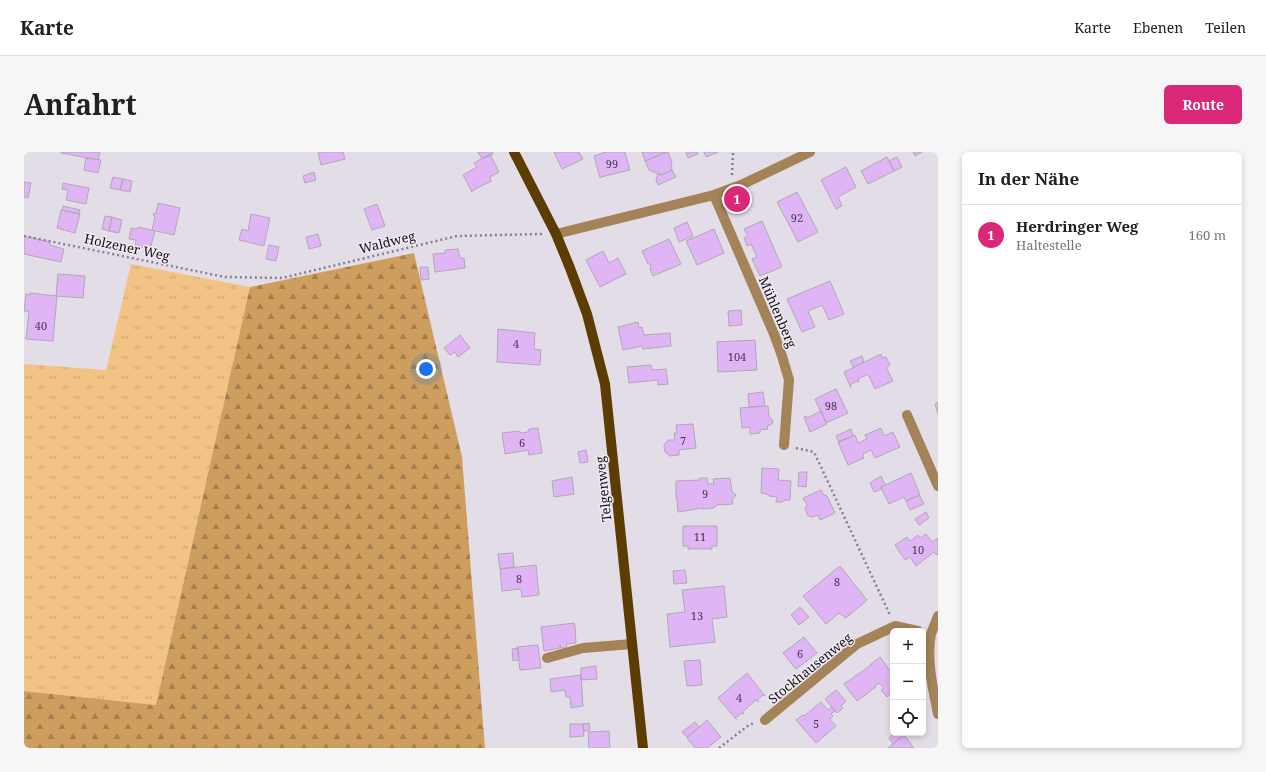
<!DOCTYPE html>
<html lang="de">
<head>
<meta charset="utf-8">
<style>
	body { margin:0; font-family:"Noto Serif",serif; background:#f6f6f6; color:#202124 }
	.controls { position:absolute; right:12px; bottom:12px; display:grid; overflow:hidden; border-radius:6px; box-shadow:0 2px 6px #0003 }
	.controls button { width:36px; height:36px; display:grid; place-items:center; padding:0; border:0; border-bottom:1px solid #e0e0e0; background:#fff; color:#202124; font:20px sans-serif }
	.you { position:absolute; left:402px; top:217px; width:14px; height:14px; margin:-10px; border:3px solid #fff; border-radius:50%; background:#1a73e8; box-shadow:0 0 0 6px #1a73e833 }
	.badge { display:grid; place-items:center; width:26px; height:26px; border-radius:50%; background:#db2777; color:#fff; font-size:13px; font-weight:700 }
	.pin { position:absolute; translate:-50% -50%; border:2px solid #fff; box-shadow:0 1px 4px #0006 }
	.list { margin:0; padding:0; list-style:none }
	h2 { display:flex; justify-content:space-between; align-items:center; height:52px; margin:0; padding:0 16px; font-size:17px }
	h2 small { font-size:13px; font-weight:400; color:#757577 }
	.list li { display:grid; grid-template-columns:26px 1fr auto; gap:12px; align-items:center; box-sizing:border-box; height:60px; padding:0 16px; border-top:1px solid #e0e0e0 }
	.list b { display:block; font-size:15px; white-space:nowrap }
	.list p { margin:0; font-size:13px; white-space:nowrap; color:#757577 }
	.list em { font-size:13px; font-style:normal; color:#757577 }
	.icon { flex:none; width:22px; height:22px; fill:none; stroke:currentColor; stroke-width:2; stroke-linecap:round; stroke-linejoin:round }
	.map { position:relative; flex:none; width:914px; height:596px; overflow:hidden; border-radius:6px }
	header { display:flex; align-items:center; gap:24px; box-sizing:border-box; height:56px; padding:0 20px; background:#fff; border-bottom:1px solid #e0e0e0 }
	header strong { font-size:19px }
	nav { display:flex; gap:22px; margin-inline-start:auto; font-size:14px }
	.intro { display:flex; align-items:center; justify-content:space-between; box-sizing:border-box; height:96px; padding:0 24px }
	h1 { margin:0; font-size:28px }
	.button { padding:10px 18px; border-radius:6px; background:#db2777; color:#fff; font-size:14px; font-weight:700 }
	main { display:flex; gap:24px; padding:0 24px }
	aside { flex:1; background:#fff; border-radius:6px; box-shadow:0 2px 6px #0003 }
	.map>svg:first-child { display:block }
	.grass { fill:url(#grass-tufts) }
	.forest { fill:url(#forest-firs) }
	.building { fill:#e0b5f6; stroke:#afa9b2 }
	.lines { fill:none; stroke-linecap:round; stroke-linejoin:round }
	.path { stroke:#858188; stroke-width:2.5; stroke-dasharray:2 3; stroke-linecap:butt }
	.minor { stroke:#a38357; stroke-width:10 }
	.major { stroke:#5d3c00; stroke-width:10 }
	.labels { text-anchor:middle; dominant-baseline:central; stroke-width:3; stroke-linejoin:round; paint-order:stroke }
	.number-label { font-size:11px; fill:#45384b }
	.street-label { font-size:13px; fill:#110f12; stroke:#f1eaf4 }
</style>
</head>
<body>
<header>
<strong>Karte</strong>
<nav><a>Karte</a><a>Ebenen</a><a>Teilen</a></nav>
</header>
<div class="intro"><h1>Anfahrt</h1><a class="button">Route</a></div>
<main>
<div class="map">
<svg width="914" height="596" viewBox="0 0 914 596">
	<defs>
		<pattern id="grass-tufts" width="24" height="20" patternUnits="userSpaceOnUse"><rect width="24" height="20" fill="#f2c385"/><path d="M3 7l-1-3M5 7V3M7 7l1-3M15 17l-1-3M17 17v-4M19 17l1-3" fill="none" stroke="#cea672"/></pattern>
		<pattern id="forest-firs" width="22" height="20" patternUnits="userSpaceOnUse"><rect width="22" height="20" fill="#cd9e5d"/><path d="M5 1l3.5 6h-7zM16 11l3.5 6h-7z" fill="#a57f4b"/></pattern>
	</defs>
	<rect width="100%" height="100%" fill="#e3dde7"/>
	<path class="grass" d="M107,112L226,135L132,553L0,539V212L82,218Z"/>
	<path class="forest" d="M390,101L438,305L461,596H0V539L132,553L226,135Z"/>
	<path class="building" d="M37,0H76L74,8L37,1Z
		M294,0H319L321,7L297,13Z
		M454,0H468L469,2L458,7Z
		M530,0H555L559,7L538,17Z
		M582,0H601L606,18L577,25L576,26L570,4Z
		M618,0H643L621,9Z
		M643,0H644L648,10L647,14L648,18L637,23L625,18L621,9Z
		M662,0H673L674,2L664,6Z
		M680,0H694L682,5Z
		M889,0H898L891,4Z
		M466,2L475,20L466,25L467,30V29L448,39V40L439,23L453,15L450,11Z
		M863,5L870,19L844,32L837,19Z
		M873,5L878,15L870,19L865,9Z
		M62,6L77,8L74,21L60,18Z
		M822,15L832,35L814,45L818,54L812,57L797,28Z
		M648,18L652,25L634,33L632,28L634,21L637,23Z
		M290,20L292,28L281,31L279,24Z
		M89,25L99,27L96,38L86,36Z
		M99,27L108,29L106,40L96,38Z
		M0,30L7,31L4,46L0,45Z
		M39,31L65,36L62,52L42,48L44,38L38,37Z
		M773,40L794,80L774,90L753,50Z
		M134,51L156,56L150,83L128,78L131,64L129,63L130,61L132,62Z
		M353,52L361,74L348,78L340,57Z
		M39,54L56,58L55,62L38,58Z
		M37,58L56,62L51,81L33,76Z
		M227,62L246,66L240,94L215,88L218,77L224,79Z
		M81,64L88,65L85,79L78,77Z
		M88,65L98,68L95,81L85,79Z
		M738,69L758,115L736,124L728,107L733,105L727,92L723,94L720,86L724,84L720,77Z
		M663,70L669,84L655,90L650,76Z
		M114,75L131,79L126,97L111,94L112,88L105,87L107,76L113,77Z
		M690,77L700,101L673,113L662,89Z
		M294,82L297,94L285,97L282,85Z
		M0,84L26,90V93L40,97L37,110L0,102Z
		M645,87L657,112L629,124L626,116L627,115L626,112H624L618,99Z
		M245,93L255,95L252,109L242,107Z
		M434,97L436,106H440L441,116L411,120L409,102L421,101V98Z
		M579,99L585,111L594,106L602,122L576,135L562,108Z
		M396,115H404L405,127L397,128Z
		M34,122L61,124L59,146L32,144Z
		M806,129L820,162L805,168L798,153L784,159L791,175L778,180L763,147Z
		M6,141L33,144L29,189L2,187L5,159H0L2,142L6,143Z
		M717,158L718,173L705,174L704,159Z
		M614,170L615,176L618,175L620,183L646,181L647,194L619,197L618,194L599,198L594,175Z
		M474,177L511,181L510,197L517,198L516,213L473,210Z
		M436,183L446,196L434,205L431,200L426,203L420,196Z
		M731,188L733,218L694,220L693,190Z
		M857,202L858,206L862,205L866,213L862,215L869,229L851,237L844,222L834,227L835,230L833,229L826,233L827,236L820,220Z
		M838,204L840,210L829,215L826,209Z
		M627,213L628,218L642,217L644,232L634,233V228L605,231L603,215Z
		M812,237L824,261L802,271L791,247Z
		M739,240L741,254L725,255L724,242Z
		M914,250V262L911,252Z
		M744,254L745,264L748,267L749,271L746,273L743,274L744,277L736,278V281L726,282V275L718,276L716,256Z
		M797,259L803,272L786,280L780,265L782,264L783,266Z
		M669,272L672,296L655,298V303L646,304L641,300L640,293L644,288H651L650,281H653L652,273Z
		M514,276L518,301L505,303L504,298L481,302L478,281L495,279L497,281L504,280L505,277Z
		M857,276L860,284L869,280L876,295L851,306L847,298L839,302L840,306L824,313L814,290L831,283L834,291L843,287L841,283Z
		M827,277L829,284L815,290L812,284Z
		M562,298L564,310L556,311L554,300Z
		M738,316L755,317L754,328L767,329L766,348H761L758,350H752L753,345L745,344L743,342L737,341Z
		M775,320H783L782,335L774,334Z
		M887,321L896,343L882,349L880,345L865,352L857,335Z
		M857,324L861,333L857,335L858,337L850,340L846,331Z
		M548,325L550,342L530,345L528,329Z
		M676,326H683L684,332H690L689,327L706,326L708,340L712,343L708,348L709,352L693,353L690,356L679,357V356L654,360L653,346H652V329L676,328Z
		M797,338L799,342L803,344L811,361L796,368L794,363L788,365L784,364L781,357L783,353L779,346Z
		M895,343L900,352L886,358L882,349Z
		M902,360L905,366L895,373L891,367Z
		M659,374H693V394H688V397H664V394H659Z
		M902,382L908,390L914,386V402L912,403L910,400L892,414L886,405L881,408L871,393L883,385L886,389L894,383L896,386Z
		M489,401L490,415L476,417L474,402Z
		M512,413L515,443L498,445L497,437L478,439L476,417Z
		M816,414L843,448L822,466L815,461L802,472L779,444Z
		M661,418L663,431L650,432L649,419Z
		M700,434L703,465L688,467L691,490L646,495L643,462L661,460L658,438Z
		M776,455L785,465L775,473L767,463Z
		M550,471V474L551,473L552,491L542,492L543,496H537L536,493V496L520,499L517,475Z
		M780,485L793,501L772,517L759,501Z
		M514,493L517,516L496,518L493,495Z
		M494,496L495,508L489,509L488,497Z
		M856,505L869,523V540L863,545L857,538L860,536L855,531L851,534L852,535L833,549L820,532L847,513V512Z
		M676,508L678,533L663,534L660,509Z
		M572,514L573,527L557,528V516Z
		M723,521L741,544L739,543L733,548L735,550L732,548L723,556L719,560L720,562L718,561L711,566L713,568L694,546Z
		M557,523L559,554L547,556L546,545H542L541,538L527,540L526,527Z
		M812,538L822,549L817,554L819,556L813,561L801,547Z
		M797,550L804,558L808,555L811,559L807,562L809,564L806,567L812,574L792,591L772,568L779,563L780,564Z
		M683,568L697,585L683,596H671L663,586Z
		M671,570L675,575L663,585L658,580Z
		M565,571L566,578L560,579L559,572Z
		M546,572H559L560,584L546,585Z
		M585,579L586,596H565L564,580Z
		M871,581H878L880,583L869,592L865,586Z
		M880,583L890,596H864L869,592Z"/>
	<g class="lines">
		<path class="path" d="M708,23L709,0
			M0,84L201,125L258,126L433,84L518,82
			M772,296L790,300L866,463
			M695,596L725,573L730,571"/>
		<path class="minor" d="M690,43L750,182L758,204L765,228L760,293
			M532,82L690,43L717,33L786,0
			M883,263L914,334
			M914,464C912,470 909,476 907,482C902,506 909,538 914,562
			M523,506L559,496L608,492
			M741,568L833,492L871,474L894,479"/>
		<path class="major" d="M490,0L532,82L546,116L563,162L581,232L619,596"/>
	</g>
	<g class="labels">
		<g class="number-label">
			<text x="588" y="11">99</text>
			<text x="773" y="65">92</text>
			<text x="17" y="173">40</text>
			<text x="492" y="191">4</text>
			<text x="713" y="204">104</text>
			<text x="807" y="253">98</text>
			<text x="659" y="288">7</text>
			<text x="498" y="290">6</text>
			<text x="681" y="341">9</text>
			<text x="676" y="384">11</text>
			<text x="894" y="397">10</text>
			<text x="495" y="426">8</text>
			<text x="813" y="429">8</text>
			<text x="673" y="463">13</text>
			<text x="776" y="501">6</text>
			<text x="715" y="545">4</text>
			<text x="792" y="571">5</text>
		</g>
		<g class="street-label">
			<text transform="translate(363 90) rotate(-14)">Waldweg</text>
			<text transform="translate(103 95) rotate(12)">Holzener Weg</text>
			<text transform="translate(754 160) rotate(67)">Mühlenberg</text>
			<text transform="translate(579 337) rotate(-96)">Telgenweg</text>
			<text transform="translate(786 516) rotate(-39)">Stockhausenweg</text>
		</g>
	</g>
</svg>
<div class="controls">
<button>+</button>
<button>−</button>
<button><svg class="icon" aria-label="locate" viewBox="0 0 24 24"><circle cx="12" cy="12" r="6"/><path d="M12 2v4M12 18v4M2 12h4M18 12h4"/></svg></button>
</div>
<div class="you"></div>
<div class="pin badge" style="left:713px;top:47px">1</div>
</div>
<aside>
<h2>In der Nähe<small></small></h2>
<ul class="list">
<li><span class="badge">1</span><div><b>Herdringer Weg</b><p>Haltestelle</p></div><em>160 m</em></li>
</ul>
</aside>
</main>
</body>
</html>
